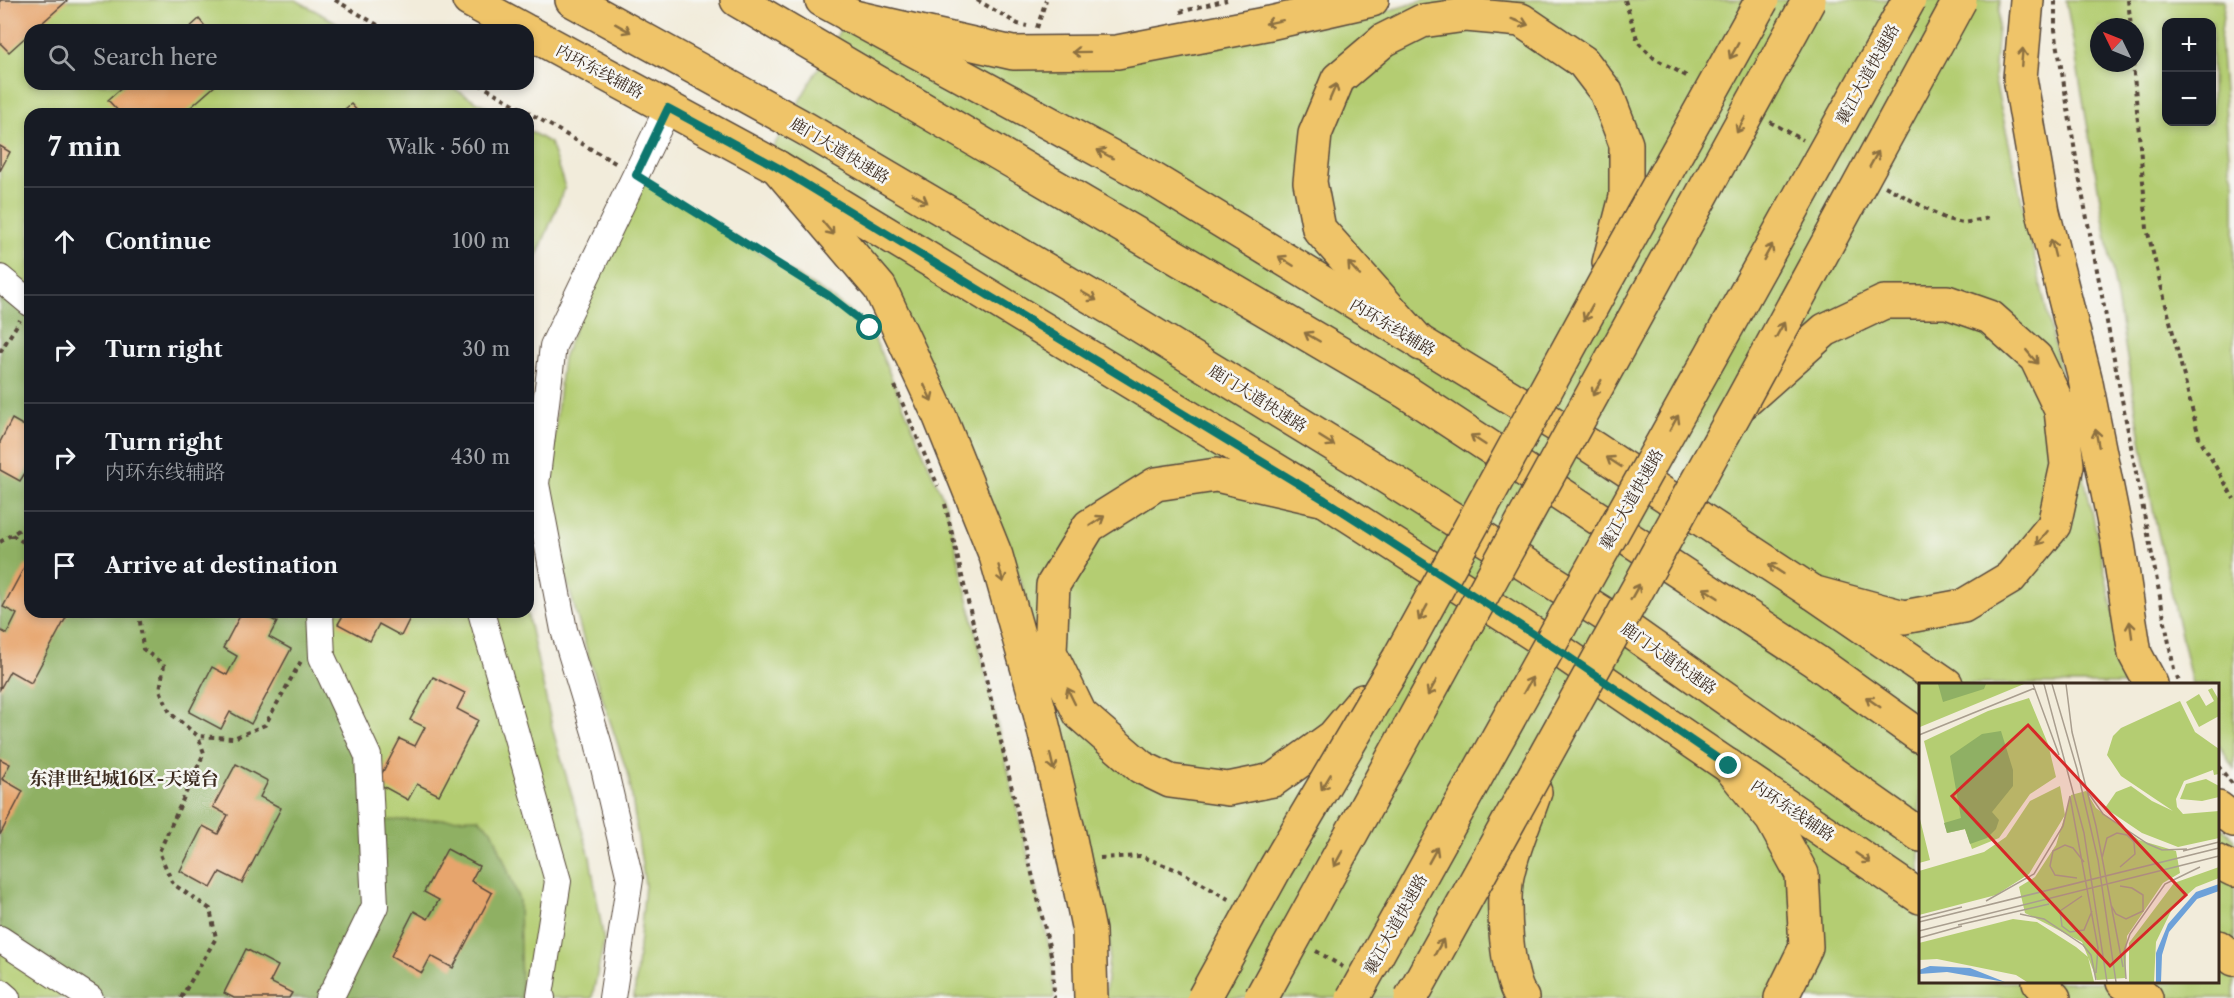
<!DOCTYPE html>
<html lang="en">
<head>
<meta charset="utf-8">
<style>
	body { margin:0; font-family:"Libre Caslon Text","Noto Serif SC",serif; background:#20242c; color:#f1f3f6 }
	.controls { position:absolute; right:18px; top:18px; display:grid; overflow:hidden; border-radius:12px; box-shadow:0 3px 9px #0003 }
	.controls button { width:54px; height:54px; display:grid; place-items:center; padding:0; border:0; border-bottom:2px solid #363941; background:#171b24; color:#f1f3f6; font:30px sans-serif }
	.compass { position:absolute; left:2090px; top:18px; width:54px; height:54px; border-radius:50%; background:#171b24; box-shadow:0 3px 9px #0003; rotate:313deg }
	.stop { position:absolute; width:18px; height:18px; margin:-14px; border:4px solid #0f766e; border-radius:50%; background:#fff }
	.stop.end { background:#0f766e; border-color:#fff; box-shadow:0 2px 6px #0008 }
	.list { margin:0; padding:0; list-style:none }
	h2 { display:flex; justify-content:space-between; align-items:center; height:78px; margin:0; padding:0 24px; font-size:26px }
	h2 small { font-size:20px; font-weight:400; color:#9ea1a6 }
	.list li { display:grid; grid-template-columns:39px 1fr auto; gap:18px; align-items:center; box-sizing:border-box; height:108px; padding:0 24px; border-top:2px solid #363941 }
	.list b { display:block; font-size:22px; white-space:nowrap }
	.list p { margin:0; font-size:20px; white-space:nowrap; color:#9ea1a6 }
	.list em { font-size:20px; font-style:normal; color:#9ea1a6 }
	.icon { flex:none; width:33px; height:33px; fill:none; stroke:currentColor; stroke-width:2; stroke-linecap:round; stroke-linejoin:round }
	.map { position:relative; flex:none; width:2234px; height:998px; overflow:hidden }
	.search { position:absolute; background:#171b24; box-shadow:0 3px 9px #0003; left:24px; top:24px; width:510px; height:66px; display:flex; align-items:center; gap:15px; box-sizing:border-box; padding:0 21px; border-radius:18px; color:#9ea1a6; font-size:22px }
	.panel { position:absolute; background:#171b24; box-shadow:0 3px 9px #0003; left:24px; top:108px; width:510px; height:510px; border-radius:18px }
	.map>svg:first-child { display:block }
	.green { fill:#b4cd72; stroke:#787c48; stroke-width:1.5; fill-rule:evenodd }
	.forest { fill:#8fb064; stroke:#656d41; stroke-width:1.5 }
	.building { fill:#e7a56d }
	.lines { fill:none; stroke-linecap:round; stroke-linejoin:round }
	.minor-casing { stroke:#56473a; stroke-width:28 }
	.major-casing { stroke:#56473a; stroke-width:36 }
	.highway-casing { stroke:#56473a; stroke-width:36 }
	.path { stroke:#56473a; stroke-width:4; stroke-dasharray:4.5 4.5; stroke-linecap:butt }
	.minor { stroke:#fff; stroke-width:26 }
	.major { stroke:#efc469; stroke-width:33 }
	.highway { stroke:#efc469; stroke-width:33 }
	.highway-bridge-casing { stroke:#56473a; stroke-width:36; stroke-linecap:butt }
	.highway-bridge { stroke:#efc469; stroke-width:33 }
	.oneway { stroke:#8c6f40 }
	.route { stroke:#0f766e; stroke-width:8 }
	.labels { text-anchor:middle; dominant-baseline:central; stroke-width:5; stroke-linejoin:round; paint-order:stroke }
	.street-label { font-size:16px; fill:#3b2a1e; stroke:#f6f6f2 }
	.neighbourhood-label { font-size:18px; font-weight:bold; fill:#3b2a1e; stroke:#f6f6f2 }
	.inset-road { fill:none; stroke:#a99e8f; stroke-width:1.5 }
	.view { fill:#d62828; fill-opacity:0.15; stroke:#d62828; stroke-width:3 }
	.inset-edge { fill:none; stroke:#3b2a1e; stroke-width:3 }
</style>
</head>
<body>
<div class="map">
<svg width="2234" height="998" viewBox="0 0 2234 998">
	<rect width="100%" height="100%" fill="#f6f6f2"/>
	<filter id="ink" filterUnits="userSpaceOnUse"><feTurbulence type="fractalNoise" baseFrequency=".0167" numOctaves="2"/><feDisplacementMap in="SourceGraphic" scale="12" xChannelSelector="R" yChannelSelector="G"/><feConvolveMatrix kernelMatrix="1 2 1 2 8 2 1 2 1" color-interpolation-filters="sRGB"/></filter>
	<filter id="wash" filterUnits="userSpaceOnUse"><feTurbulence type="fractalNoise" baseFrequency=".008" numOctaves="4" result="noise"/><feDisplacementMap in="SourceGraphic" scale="24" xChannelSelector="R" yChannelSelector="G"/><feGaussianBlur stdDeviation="1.35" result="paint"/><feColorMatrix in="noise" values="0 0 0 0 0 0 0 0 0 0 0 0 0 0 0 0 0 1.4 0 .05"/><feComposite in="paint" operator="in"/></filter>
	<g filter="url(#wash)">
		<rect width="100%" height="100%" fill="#f2ecdb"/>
		<path class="green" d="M0,0H296L350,30H30V84H446L499,114H30V612H527L553,731L590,857L604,942L592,998H0Z
			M1426,0H2000L1994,77L2098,539L2128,684H1920V982H2218V824L2234,839V998H1105L1110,947L1072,777L1023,588L968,447L772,149L844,23L966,49L1340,24Z
			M2066,0H2225L2220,40L2230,168L2234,181V769L2218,744V684H2192L2154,515ZM2166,22H2212V122H2166ZM2099,27H2135V63H2099Z
			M528,130L550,143L565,187L528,278Z
			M636,175L828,295L870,328L946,505L1053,963L1054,998H634L645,885L629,778L588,655L561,560L549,484L563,358Z"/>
		<path class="forest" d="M0,278L30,303V612H320L368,756L371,821L478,818L493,832L519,900L521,998H90L0,941Z"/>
		<g id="blocks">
			<path class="building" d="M0,0H68L34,30H30V33L9,52L0,43Z
				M199,19L208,30H187Z
				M126,84H217L183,114H121L108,100Z
				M351,104L360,114H339Z
				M0,146L10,152L0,171Z
				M12,419L26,427L30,420V465L20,481L0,470V442Z
				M26,564L30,566V612H69L31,683L10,671L0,689V630L7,634L17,614L3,607Z
				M242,612H258L277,622L269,637L291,649L251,724L230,712L221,729L189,712L212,667L227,675L237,656L223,648Z
				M345,612H413L401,636L379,624L370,641L338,624Z
				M433,677L465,693L457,709L478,720L439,795L417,784L408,800L377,783L400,739L415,746L425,727L410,720Z
				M0,759L10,764L2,779L23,791L0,835Z
				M236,764L268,781L260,797L281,808L242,883L220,872L211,888L180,871L203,826L218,834L228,815L213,807Z
				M447,849L479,866L471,881L492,893L453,968L431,956L422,973L391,956L414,911L428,919L439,900L424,892Z
				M246,949L278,966L270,982L292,993L289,998H234L224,993Z"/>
		</g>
	</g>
	<g filter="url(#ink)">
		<use href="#blocks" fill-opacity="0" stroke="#56473a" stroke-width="1.5"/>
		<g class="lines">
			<g class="minor-casing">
				<path id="minor" d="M0,278L30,303
					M320,612L322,657L368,756L375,906L334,990L328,998
					M481,612L558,881L540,995L542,998
					M0,939L90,998
					M0,992L7,998
					M612,998L630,879L598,742L564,630L536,484L553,346L668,108"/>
			</g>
			<g class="major-casing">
				<path id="major" d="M469,0L524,30
					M822,0L1156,181L1592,447L1812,592L1946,684
					M528,32L777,167L1325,500L1560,651L1920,897
					M2218,862L2234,870
					M2039,982L2054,998"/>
			</g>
			<g class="highway-casing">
				<path id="highway" d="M572,0L806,129L1124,316L1372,468L1623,626L1920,835
					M737,0L1406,392L1815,661L1920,736
					M2027,0L2020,78L2043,212L2085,378L2118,543L2135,654L2151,684
					M850,16L1013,53L1117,52L1270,23L1372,0
					M777,167L880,288L940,417L996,556L1039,709L1069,834L1089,931L1091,998
					M1421,344L1319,229L1310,182L1315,134L1338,79L1384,40L1422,21L1466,15L1521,20L1583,62L1606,92L1626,144V197L1609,263
					M1743,403L1825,330L1884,302H1947L1990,317L2036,358L2061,410L2067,465L2054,525L2010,578L1963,606L1904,617L1812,592
					M1325,500L1216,475L1156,484L1089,526L1053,585L1050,652L1080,714L1141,767L1170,781L1228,789L1273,780L1333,737L1363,701
					M1729,766L1772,819L1802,874L1806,947L1781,998
					M2218,808L2234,820
					M2218,947L2234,959
					M2123,982L2146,998
					M1522,998C1506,978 1502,901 1507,876C1513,847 1526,819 1535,792"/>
			</g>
			<path class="path" d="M335,0L386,30
				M977,0L1018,24L1027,26
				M1625,0L1638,42L1654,58L1690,78
				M2128,0L2131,27
				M2055,1V30L2080,182L2174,669
				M1180,12L1227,0
				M1037,28L1046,0
				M2133,63L2147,229L2199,437L2234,499
				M479,84L617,164
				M1770,122L1803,140
				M654,186L828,295L870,329
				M1885,186L1946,219L1963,223L1990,218
				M0,352L20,320
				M895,386L938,486
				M945,504L1053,963L1054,998
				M12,535L30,546
				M0,542L30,523
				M139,612L143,649L164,665L160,690L170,713L198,736L234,738L265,725L301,661
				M2177,676L2180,684
				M2218,766L2234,786
				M1100,858L1140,856L1180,871L1230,900
				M1316,951L1343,967
				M181,998L216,938L210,909L173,884L159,852L204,753L198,736"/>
			<use href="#minor" class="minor"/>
			<use href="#major" class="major"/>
			<use href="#highway" class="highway"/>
			<g class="highway-bridge-casing">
				<path id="highway-bridge" d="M1204,998L1276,867L1399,658L1605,282L1762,0
					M1261,998L1809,0
					M1353,998L1909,0
					M1411,998L1739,406L1960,0"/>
			</g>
			<use href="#highway-bridge" class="highway-bridge"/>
		</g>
		<defs><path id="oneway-shaft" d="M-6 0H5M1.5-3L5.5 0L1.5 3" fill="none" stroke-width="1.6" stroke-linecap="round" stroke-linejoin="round" transform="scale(1.5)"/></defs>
		<g class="oneway">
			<use href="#oneway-shaft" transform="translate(1274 22) rotate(168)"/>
			<use href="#oneway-shaft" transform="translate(1520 22) rotate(20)"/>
			<use href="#oneway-shaft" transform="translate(623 28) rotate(29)"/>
			<use href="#oneway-shaft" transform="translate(1734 51) rotate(119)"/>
			<use href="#oneway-shaft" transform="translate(1081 52) rotate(179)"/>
			<use href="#oneway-shaft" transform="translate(2022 57) rotate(-85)"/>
			<use href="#oneway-shaft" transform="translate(1333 92) rotate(-67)"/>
			<use href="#oneway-shaft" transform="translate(1741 125) rotate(119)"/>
			<use href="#oneway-shaft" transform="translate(1105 154) rotate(-152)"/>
			<use href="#oneway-shaft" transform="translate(1874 159) rotate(-61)"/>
			<use href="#oneway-shaft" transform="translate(920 198) rotate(30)"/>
			<use href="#oneway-shaft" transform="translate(828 228) rotate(50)"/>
			<use href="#oneway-shaft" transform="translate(2053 248) rotate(-104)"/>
			<use href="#oneway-shaft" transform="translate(1768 252) rotate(-61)"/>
			<use href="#oneway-shaft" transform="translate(1286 261) rotate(-148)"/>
			<use href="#oneway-shaft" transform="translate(1354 269) rotate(-132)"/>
			<use href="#oneway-shaft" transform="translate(1089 296) rotate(30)"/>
			<use href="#oneway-shaft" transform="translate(1588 313) rotate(119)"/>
			<use href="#oneway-shaft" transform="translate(1780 330) rotate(-61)"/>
			<use href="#oneway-shaft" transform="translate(1312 337) rotate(-150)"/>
			<use href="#oneway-shaft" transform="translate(2032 357) rotate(50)"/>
			<use href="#oneway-shaft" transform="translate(1597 388) rotate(119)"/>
			<use href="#oneway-shaft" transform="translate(928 393) rotate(65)"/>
			<use href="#oneway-shaft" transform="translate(1674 423) rotate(-61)"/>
			<use href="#oneway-shaft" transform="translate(2097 438) rotate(-101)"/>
			<use href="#oneway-shaft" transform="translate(1478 440) rotate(-147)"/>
			<use href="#oneway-shaft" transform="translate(1327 441) rotate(32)"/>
			<use href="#oneway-shaft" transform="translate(1614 462) rotate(-147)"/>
			<use href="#oneway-shaft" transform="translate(1097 521) rotate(-33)"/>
			<use href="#oneway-shaft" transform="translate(2042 538) rotate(129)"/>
			<use href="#oneway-shaft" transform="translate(1776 569) rotate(-147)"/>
			<use href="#oneway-shaft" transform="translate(1001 574) rotate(74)"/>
			<use href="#oneway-shaft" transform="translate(1635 592) rotate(-61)"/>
			<use href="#oneway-shaft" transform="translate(1711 593) rotate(-147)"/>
			<use href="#oneway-shaft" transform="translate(1423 613) rotate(119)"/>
			<use href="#oneway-shaft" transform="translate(2131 630) rotate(-98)"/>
			<use href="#oneway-shaft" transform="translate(1528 685) rotate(-61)"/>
			<use href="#oneway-shaft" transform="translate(1432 688) rotate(119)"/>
			<use href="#oneway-shaft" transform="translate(1071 696) rotate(-116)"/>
			<use href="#oneway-shaft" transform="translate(1873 702) rotate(-145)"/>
			<use href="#oneway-shaft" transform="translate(1052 762) rotate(77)"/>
			<use href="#oneway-shaft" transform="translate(1326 782) rotate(121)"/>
			<use href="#oneway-shaft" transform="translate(1433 855) rotate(-61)"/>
			<use href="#oneway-shaft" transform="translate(1863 858) rotate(34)"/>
			<use href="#oneway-shaft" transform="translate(1338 859) rotate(119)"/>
			<use href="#oneway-shaft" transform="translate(1439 947) rotate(-61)"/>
		</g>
	</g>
	<g class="lines" filter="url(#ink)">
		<path class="route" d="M870,328L828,295L636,175L668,108L777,167L1325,500L1560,651L1729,766"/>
	</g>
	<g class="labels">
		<g class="street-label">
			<text transform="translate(600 71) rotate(28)">内环东线辅路</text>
			<text transform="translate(1867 74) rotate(-61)">襄江大道快速路</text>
			<text transform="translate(840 150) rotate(31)">鹿门大道快速路</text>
			<text transform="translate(1393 327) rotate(31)">内环东线辅路</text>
			<text transform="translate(1258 398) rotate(32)">鹿门大道快速路</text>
			<text transform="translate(1631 499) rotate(-61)">襄江大道快速路</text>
			<text transform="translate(1669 658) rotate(35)">鹿门大道快速路</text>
			<text transform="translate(1793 810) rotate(34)">内环东线辅路</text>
			<text transform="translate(1395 924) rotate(-61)">襄江大道快速路</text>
		</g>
		<g class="neighbourhood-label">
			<text x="124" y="779">东津世纪城16区-天境台</text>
		</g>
	</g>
	<g transform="translate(1919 683)">
		<rect width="300" height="300" fill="#f2ecdb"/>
		<path d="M0,1H105L1,44ZM293,5L300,17V33L280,44L267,19L280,11L287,23L295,18L289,7ZM110,15L129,61L137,94L111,111L80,155L53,166L46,146L28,150L5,58L69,28ZM261,18L276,49L300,66V91L295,92L294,87L265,98L257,116L258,124L264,131L300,128V155L259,164L223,150L186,125L197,109L212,103L233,118L254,128L202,93L188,72L194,53L202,45ZM287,96L300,103V114L283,118L261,116L267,101ZM141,103L146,132L110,191L77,212L0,232V188L65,169L87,154L111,118ZM167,108L177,125L220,157L257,168L261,190L244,200L208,253L206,295L178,297L163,259L106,230L100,204L116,194L137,162L152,112ZM0,132L11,177L0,180ZM300,184V195L277,204L254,224L237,259L235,299H210V260L255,200ZM94,236L118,239L157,264L169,274L175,299H108L97,292L18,276L0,277V260Z" fill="#b4cd72"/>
		<path d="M19,1H67L65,6L24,19ZM82,48L94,87V103L73,129L80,137L77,146L68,155L51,161L46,146L28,150L25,140L42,135L31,73L63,51Z" fill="#8fb064"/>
		<path d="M300,201V208L278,216L250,249L243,272L242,299H237V270L249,241L277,209ZM11,283L51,285L86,299L28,289L0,291V287Z" fill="#6da1d9"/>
		<path class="inset-road" d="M114,1L140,72M125,1L165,150L188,299M133,1L158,86L179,177L197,299M147,1L153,49L177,143L204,284M0,52L116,5M168,108L184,131L229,161L243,167L268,166M151,114L179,265L177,290M264,168L300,159M183,175L188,155L198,150L208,152L215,159L216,171L201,184M158,195L136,192L131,183L134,168L146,162L154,165L165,179M163,213L141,228L143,243L151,249L165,247L173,228M67,218L115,191L144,143L151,113M192,222L197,231L207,236L224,228V212L213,205L201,203M101,231L125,236L164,262L172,272L177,297M0,235L43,224M0,239L300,165M39,242L130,221M0,248L300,173M0,255L43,243M207,296L205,268L211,251L246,201L281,184"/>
		<path class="view" d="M109,42L267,212L191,283L33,113Z"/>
		<rect width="300" height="300" class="inset-edge"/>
	</g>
</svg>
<div class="controls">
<button>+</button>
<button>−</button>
</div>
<svg class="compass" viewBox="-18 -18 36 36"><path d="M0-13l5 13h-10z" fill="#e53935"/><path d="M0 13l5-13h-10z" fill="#9ea1a6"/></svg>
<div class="stop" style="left:870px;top:328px"></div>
<div class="stop end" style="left:1729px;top:766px"></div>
<div class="search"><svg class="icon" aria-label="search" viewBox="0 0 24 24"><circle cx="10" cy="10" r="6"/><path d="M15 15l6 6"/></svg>Search here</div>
<section class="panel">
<h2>7 min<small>Walk · 560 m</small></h2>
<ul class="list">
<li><svg class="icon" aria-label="ahead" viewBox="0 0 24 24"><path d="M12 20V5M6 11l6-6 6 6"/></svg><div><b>Continue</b></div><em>100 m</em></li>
<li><svg class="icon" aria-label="right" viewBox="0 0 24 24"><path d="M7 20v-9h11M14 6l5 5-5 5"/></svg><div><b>Turn right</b></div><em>30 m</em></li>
<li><svg class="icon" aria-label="right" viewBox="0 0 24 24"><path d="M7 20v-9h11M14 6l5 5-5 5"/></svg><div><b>Turn right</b><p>内环东线辅路</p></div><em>430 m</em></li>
<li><svg class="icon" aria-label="arrive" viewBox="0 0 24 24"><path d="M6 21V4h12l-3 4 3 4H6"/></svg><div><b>Arrive at destination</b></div></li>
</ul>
</section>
</div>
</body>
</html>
